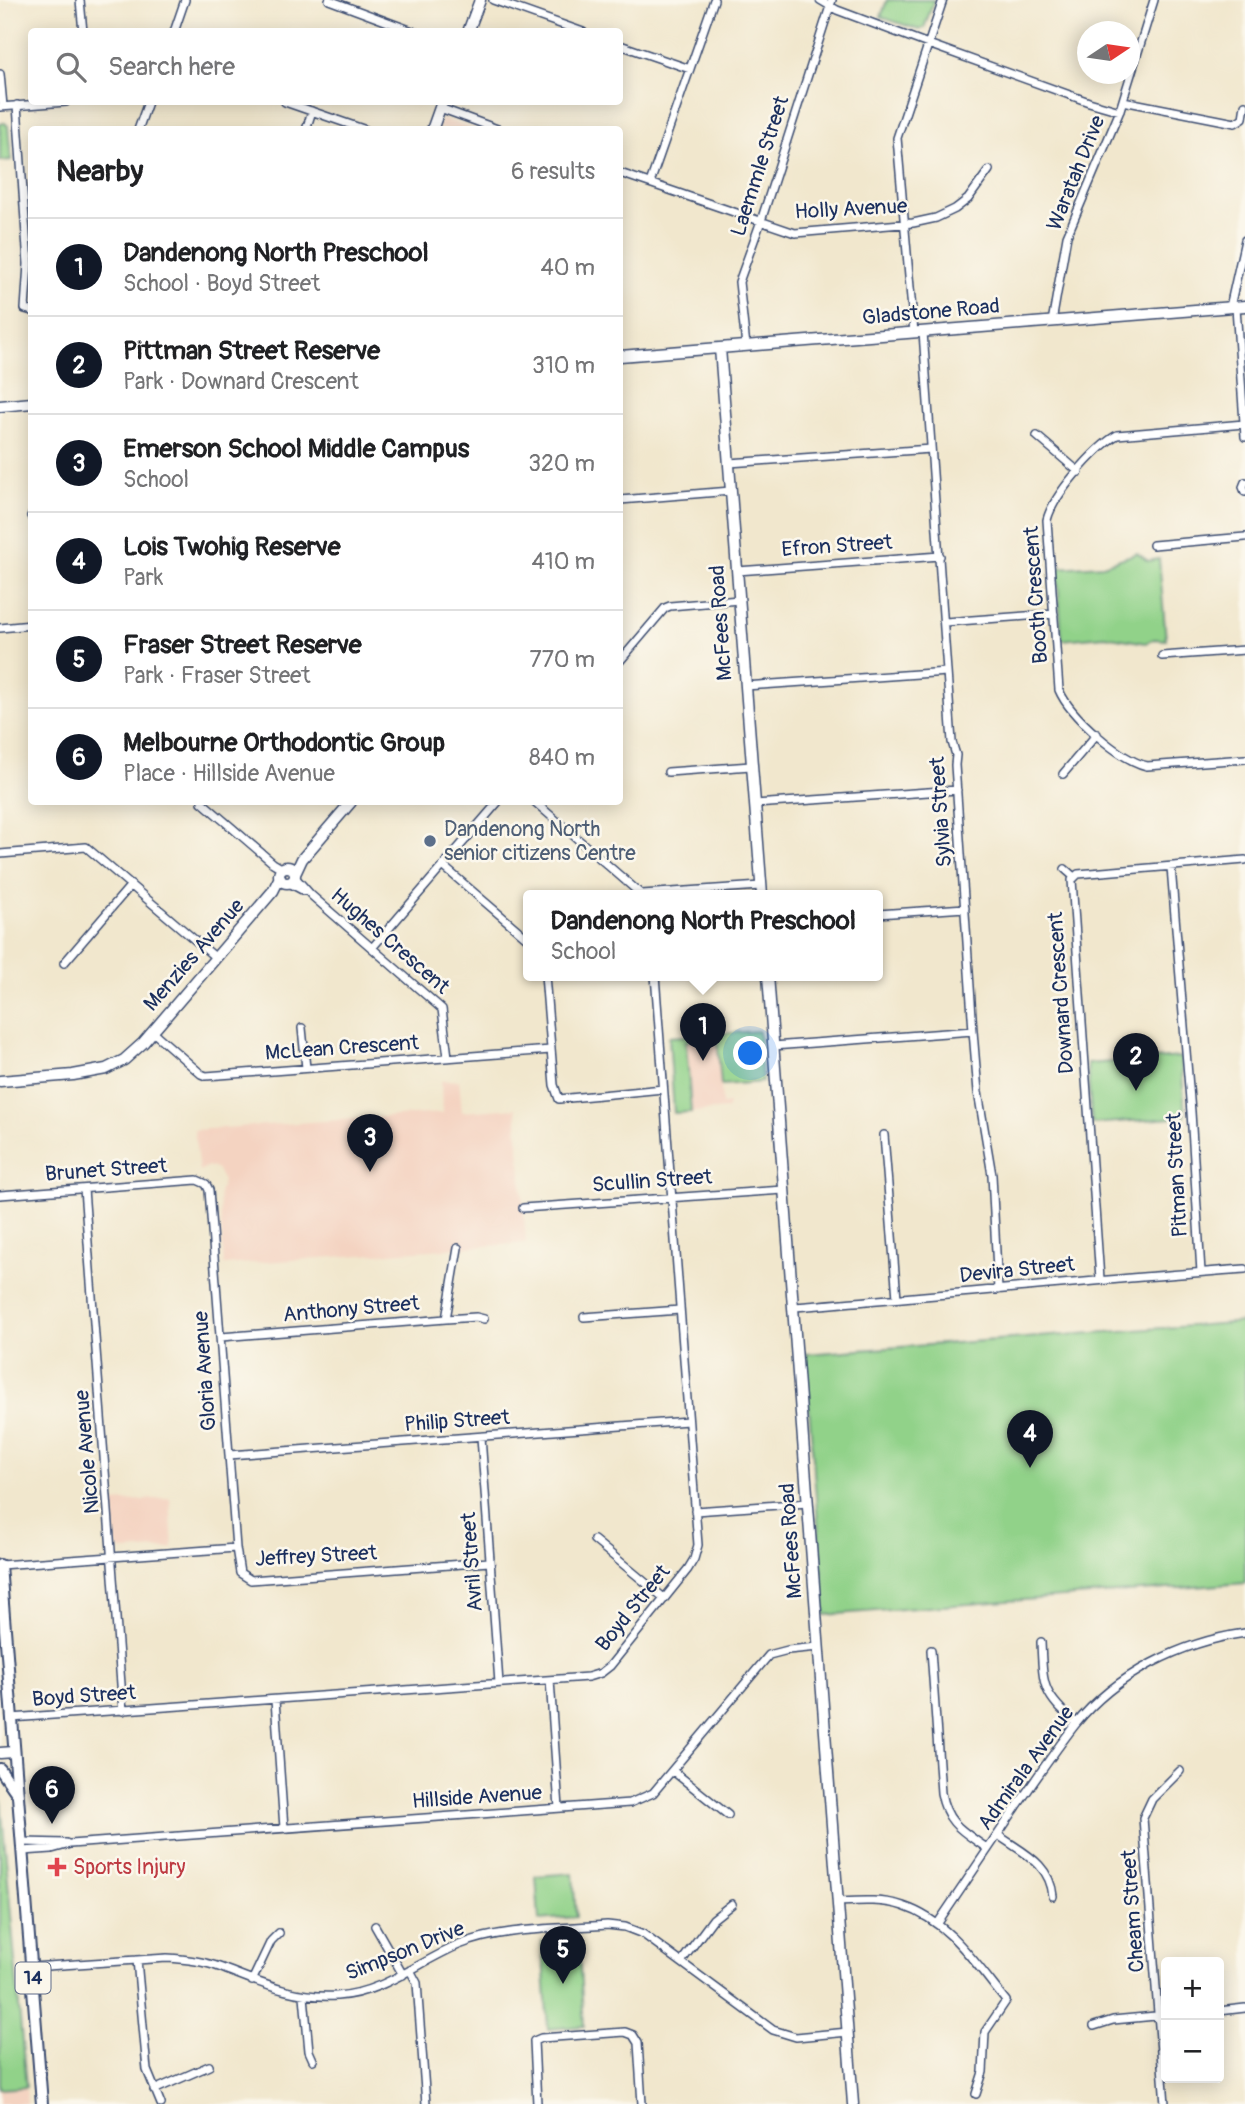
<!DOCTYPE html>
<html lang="en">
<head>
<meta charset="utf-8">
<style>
	body { margin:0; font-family:Pangolin,sans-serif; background:#f6f6f6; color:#202124 }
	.controls { position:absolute; right:21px; bottom:21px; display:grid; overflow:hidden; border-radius:7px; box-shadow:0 4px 18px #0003 }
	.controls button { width:63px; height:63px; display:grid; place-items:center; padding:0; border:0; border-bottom:2px solid #e0e0e0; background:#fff; color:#202124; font:35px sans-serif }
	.compass { position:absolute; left:1077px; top:21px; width:63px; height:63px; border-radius:50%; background:#fff; box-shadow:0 4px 18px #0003; rotate:77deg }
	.you { position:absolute; left:751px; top:1054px; width:24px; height:24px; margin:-18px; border:5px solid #fff; border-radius:50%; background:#1a73e8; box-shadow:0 0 0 10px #1a73e833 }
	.badge { display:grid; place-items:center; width:46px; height:46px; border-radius:50%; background:#111827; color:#fff; font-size:23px; font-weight:700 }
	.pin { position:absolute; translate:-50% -58px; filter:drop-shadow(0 2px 4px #0008) }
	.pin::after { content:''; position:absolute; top:37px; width:24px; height:21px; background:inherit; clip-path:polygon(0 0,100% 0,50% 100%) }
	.popup { position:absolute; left:523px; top:890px; width:360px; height:91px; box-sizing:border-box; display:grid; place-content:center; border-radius:7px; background:#fff; filter:drop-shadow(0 2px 5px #0005); font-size:23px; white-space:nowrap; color:#757577 }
	.popup b { font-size:26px; color:#202124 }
	.popup::after { content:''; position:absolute; left:50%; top:100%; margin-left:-14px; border:14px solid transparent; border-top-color:#fff }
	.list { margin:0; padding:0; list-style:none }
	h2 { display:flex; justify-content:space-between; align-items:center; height:91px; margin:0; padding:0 28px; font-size:30px }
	h2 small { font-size:23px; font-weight:400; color:#757577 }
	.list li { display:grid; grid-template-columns:46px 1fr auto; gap:21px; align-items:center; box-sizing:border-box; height:98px; padding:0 28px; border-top:2px solid #e0e0e0 }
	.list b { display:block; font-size:26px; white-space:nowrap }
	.list p { margin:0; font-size:23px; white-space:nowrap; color:#757577 }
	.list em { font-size:23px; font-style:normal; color:#757577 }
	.icon { flex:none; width:38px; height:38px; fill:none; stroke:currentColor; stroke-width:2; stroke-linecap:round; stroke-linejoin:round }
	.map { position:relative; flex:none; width:1245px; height:2104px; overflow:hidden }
	.search { position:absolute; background:#fff; box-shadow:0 4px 18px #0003; left:28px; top:28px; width:595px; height:77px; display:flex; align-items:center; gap:18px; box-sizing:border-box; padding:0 24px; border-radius:7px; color:#757577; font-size:26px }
	.panel { position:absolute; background:#fff; box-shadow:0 4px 18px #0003; left:28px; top:126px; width:595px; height:679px; border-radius:7px }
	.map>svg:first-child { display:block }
	.built { fill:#f4d3c1 }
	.green { fill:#91d289; stroke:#568074; stroke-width:2 }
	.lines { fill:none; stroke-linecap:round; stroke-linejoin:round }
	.street-casing { stroke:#3b4b6f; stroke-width:10 }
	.secondary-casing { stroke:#3b4b6f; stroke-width:13 }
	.primary-casing { stroke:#3b4b6f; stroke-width:14 }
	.street { stroke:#fff; stroke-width:7 }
	.secondary { stroke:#fff; stroke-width:10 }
	.primary { stroke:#fff; stroke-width:10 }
	.service-dot { fill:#5c6f8a; stroke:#fbf7ec; stroke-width:2.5 }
	.health-dot { fill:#e0444e; stroke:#fbf7ec; stroke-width:2.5 }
	.labels { text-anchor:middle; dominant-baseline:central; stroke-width:5; stroke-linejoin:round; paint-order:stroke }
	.shield { fill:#fbf7ec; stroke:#5e6b89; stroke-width:2 }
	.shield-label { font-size:19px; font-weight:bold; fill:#1b2f5e }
	.street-label { font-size:21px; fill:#1b2f5e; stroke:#fbf7ec }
	.service-label { font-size:21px; fill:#4e5e75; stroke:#fbf7ec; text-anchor:start }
	.health-label { font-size:21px; fill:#be3a42; stroke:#fbf7ec; text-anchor:start }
</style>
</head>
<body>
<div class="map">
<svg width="1245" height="2104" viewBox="0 0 1245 2104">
	<rect width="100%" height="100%" fill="#fbf7ec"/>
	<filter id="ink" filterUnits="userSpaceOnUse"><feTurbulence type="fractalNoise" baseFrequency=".0143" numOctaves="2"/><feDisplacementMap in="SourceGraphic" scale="14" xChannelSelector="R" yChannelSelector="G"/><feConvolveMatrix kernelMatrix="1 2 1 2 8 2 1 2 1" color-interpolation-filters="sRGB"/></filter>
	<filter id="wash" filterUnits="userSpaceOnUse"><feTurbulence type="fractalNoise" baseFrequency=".00686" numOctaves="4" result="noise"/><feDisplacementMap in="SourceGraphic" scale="28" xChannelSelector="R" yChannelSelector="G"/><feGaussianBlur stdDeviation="1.57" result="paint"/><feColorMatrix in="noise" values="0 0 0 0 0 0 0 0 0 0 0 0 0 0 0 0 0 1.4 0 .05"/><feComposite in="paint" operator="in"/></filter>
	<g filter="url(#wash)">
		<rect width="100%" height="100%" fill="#f1e7cd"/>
		<path class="built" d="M442,119L476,129H438Z
			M718,1038L722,1105L728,1104V1109L691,1112L686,1040Z
			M459,1080L462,1112L516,1108L526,1243L224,1265L219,1194L223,1181L216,1169L208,1166L199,1171L194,1130L442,1113L441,1081Z
			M170,1498L173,1548L125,1551L119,1549L116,1544L114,1502Z
			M26,2087L27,2104H0V2089Z"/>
		<path class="green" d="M887,0H934L924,28L919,30L881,17Z
			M0,123H5L8,126L11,160L0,161Z
			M1137,553L1148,561L1159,559L1166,640L1154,639L1146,643L1105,636L1062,640L1057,568L1103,565Z
			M759,1031L762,1082L721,1085L717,1038L686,1041L691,1112L674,1113L669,1037Z
			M1181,1057L1185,1117L1092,1124L1087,1064Z
			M1245,1322V1583L825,1615L805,1354Z
			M0,1790L26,2087L0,2089Z
			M573,1873L576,1917L539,1920L536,1876Z
			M578,1940L584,2026L548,2029L542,1942Z"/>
	</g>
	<g filter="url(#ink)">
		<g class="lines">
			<g class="street-casing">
				<path id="street" d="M80,0L83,32
					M329,0L415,32
					M493,0L583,32
					M820,0L837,10L920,41L1089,102L1120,111
					M174,32L185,0
					M620,45L690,69
					M0,74L3,106
					M1123,101L1235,123L1243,118L1245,105
					M285,102L366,130
					M17,105L28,264L25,309L32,311
					M0,107L66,102
					M440,108L500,130
					M138,130L148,102
					M306,130L312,111
					M620,173L795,233L913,223L936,218L955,209L968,199L989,170
					M650,183L714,0
					M1230,307L1245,240
					M1236,307L1245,437
					M1052,322L1067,236L1119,113L1154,0
					M923,332L952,742L956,755L955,765L973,1031L978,1092L992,1175L998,1290
					M914,333L897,138L943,0
					M746,346L739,282L761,221L832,0
					M1244,424L1117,435C1095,448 1053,495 1047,520L1059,690C1070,716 1120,760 1147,766L1245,759
					M1037,436L1079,472
					M729,463L931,449
					M1245,482L1243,487L1245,492
					M620,500L731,491
					M31,516L32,517
					M1153,545L1245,537
					M737,571L940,556
					M945,622L1054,614
					M0,628L32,625
					M1162,656L1245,650
					M620,661L665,608L670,606L739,600
					M745,686L947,672
					M668,772L751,766
					M1063,774L1097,734
					M202,802L273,863L283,869
					M535,802L642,895
					M755,804L957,790
					M0,854L86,847L216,958
					M443,866L528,939
					M1171,867L1191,1112L1201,1272
					M1065,869L1074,877
					M295,877L311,895L442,1009L448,1057
					M289,883L304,891
					M642,894L761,886
					M878,914L965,908
					M372,948L498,802
					M64,963L131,885
					M545,975L554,1085L559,1099L663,1089
					M302,1028L306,1068
					M153,1032L201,1074L206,1076L551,1050
					M773,1046L973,1031
					M884,1135L897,1298
					M84,1189L123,1711
					M0,1195L197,1180L206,1184L209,1190L236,1548
					M523,1208L784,1190
					M1100,1279L1072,880L1078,874L1245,860
					M793,1307C944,1295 1094,1280 1245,1269
					M584,1317L680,1310
					M446,1319L458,1248
					M221,1337L446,1319L476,1317L484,1319
					M481,1437L499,1683
					M229,1455L688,1421
					M695,1511L808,1503
					M594,1540L664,1598
					M0,1565L236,1548L240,1573L251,1580L489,1562
					M1041,1642C1043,1686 1042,1694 1076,1723
					M931,1650L941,1793C947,1825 963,1831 988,1849
					M550,1680L559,1808
					M275,1700L284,1828
					M11,1718L588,1677L601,1673L610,1666L688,1569L694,1559L698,1545L655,975
					M673,1771L728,1815
					M998,1835C1023,1853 1050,1863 1053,1896
					M22,1842L66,1843
					M23,1851L52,1849L70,1844L630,1803L653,1793L769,1655L788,1650L818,1647
					M837,1902C858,1901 882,1899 903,1906C949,1921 976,1964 1006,2001L985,2032L983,2072L976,2094
					M938,1923C963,1886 988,1849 1013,1812C1033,1783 1053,1753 1075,1725C1116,1674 1181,1642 1245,1633
					M375,1926L403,1975
					M137,1960L147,2070L161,2104
					M681,1962L713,1919L732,1904
					M32,1967L167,1958C185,1959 203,1961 219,1967C259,1982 293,1999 337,1996C383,1993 418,1962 459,1945C502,1927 560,1929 607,1925L625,1927L643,1934L773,2030L796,2037L848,2032
					M410,1970L417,1983L426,2104
					M252,1981L271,1941L279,1933
					M304,1996L309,2051L313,2060
					M1219,2011L1245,2008
					M1094,2026L1113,2020L1166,2015
					M534,2041L541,2038L625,2032L633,2035L638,2043L642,2104
					M534,2041L537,2104
					M154,2090L209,2066
					M1165,2104L1143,1818L1152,1799L1180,1771"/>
			</g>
			<g class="secondary-casing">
				<path id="secondary" d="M468,32L480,0
					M432,130L442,102
					M720,348L762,895
					M620,356L1245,306
					M0,406L32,403
					M279 875a8 8 0 1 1 16 0a8 8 0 1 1-16 0Z
					M295,874L302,859L351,802
					M768,975L853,2104
					M0,1081L73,1075L106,1069L124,1060L143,1043L273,891L280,877
					M0,1753L14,1752"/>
			</g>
			<g class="primary-casing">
				<path id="primary" d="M0,1565L42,2104
					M0,1769L16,1792"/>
			</g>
			<use href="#street" class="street"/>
			<use href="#secondary" class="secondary"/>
			<use href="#primary" class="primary"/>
		</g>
	</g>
	<circle class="service-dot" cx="430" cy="841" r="7"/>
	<path class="health-dot" d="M53.5 1856.5h7v7h7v7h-7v7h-7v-7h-7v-7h7z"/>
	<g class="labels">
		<rect class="shield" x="15.5" y="1962.5" width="35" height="31" rx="5"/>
		<g class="shield-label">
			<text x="33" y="1978">14</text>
		</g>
		<g class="street-label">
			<text transform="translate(760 166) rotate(-72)">Laemmle Street</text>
			<text transform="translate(1076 173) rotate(-68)">Waratah Drive</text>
			<text transform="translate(851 209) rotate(-3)">Holly Avenue</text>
			<text transform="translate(931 312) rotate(-5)">Gladstone Road</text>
			<text transform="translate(837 546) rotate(-4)">Efron Street</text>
			<text transform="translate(1036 595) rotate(-94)">Booth Crescent</text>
			<text transform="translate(721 623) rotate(-94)">McFees Road</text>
			<text transform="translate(941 812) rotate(-94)">Sylvia Street</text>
			<text transform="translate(390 941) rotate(41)">Hughes Crescent</text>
			<text transform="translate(194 955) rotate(-49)">Menzies Avenue</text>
			<text transform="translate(1061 993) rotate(-94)">Downard Crescent</text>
			<text transform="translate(342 1048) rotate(-4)">McLean Crescent</text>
			<text transform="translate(106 1170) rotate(-4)">Brunet Street</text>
			<text transform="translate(1177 1175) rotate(-93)">Pitman Street</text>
			<text transform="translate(652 1181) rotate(-4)">Scullin Street</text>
			<text transform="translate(1017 1270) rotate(-6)">Devira Street</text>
			<text transform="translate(351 1309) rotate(-5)">Anthony Street</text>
			<text transform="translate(205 1371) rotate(-94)">Gloria Avenue</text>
			<text transform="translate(457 1421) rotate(-4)">Philip Street</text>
			<text transform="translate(87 1452) rotate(-95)">Nicole Avenue</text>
			<text transform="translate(791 1541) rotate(-94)">McFees Road</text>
			<text transform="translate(316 1556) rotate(-3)">Jeffrey Street</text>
			<text transform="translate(472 1562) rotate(-94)">Avril Street</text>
			<text transform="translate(633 1608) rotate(-51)">Boyd Street</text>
			<text transform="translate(84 1696) rotate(-4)">Boyd Street</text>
			<text transform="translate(1026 1768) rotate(-54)">Admirala Avenue</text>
			<text transform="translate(477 1797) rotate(-4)">Hillside Avenue</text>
			<text transform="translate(1133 1911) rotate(-94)">Cheam Street</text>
			<text transform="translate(405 1951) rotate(-22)">Simpson Drive</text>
		</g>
		<g class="service-label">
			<text x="444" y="829">Dandenong North<tspan x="444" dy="24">senior citizens Centre</tspan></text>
		</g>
		<g class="health-label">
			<text x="73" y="1867">Sports Injury</text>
		</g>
	</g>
</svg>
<div class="controls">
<button>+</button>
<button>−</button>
</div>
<svg class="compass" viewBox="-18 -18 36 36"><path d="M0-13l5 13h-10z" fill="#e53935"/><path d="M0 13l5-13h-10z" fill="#757577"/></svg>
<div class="you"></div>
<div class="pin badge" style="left:703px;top:1061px">1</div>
<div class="popup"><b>Dandenong North Preschool</b>School</div>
<div class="pin badge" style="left:1136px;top:1091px">2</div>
<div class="pin badge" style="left:370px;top:1172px">3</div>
<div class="pin badge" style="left:1030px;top:1468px">4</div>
<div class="pin badge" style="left:563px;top:1984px">5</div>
<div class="pin badge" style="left:52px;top:1824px">6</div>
<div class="search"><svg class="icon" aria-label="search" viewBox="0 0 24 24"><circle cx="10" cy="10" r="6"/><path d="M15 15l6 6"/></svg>Search here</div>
<section class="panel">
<h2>Nearby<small>6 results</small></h2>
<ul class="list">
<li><span class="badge">1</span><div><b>Dandenong North Preschool</b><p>School · Boyd Street</p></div><em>40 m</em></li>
<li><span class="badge">2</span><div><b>Pittman Street Reserve</b><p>Park · Downard Crescent</p></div><em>310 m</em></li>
<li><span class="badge">3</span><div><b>Emerson School Middle Campus</b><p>School</p></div><em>320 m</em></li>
<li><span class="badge">4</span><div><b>Lois Twohig Reserve</b><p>Park</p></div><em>410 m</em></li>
<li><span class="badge">5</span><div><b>Fraser Street Reserve</b><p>Park · Fraser Street</p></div><em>770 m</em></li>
<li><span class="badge">6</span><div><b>Melbourne Orthodontic Group</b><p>Place · Hillside Avenue</p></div><em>840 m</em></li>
</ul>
</section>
</div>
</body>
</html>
